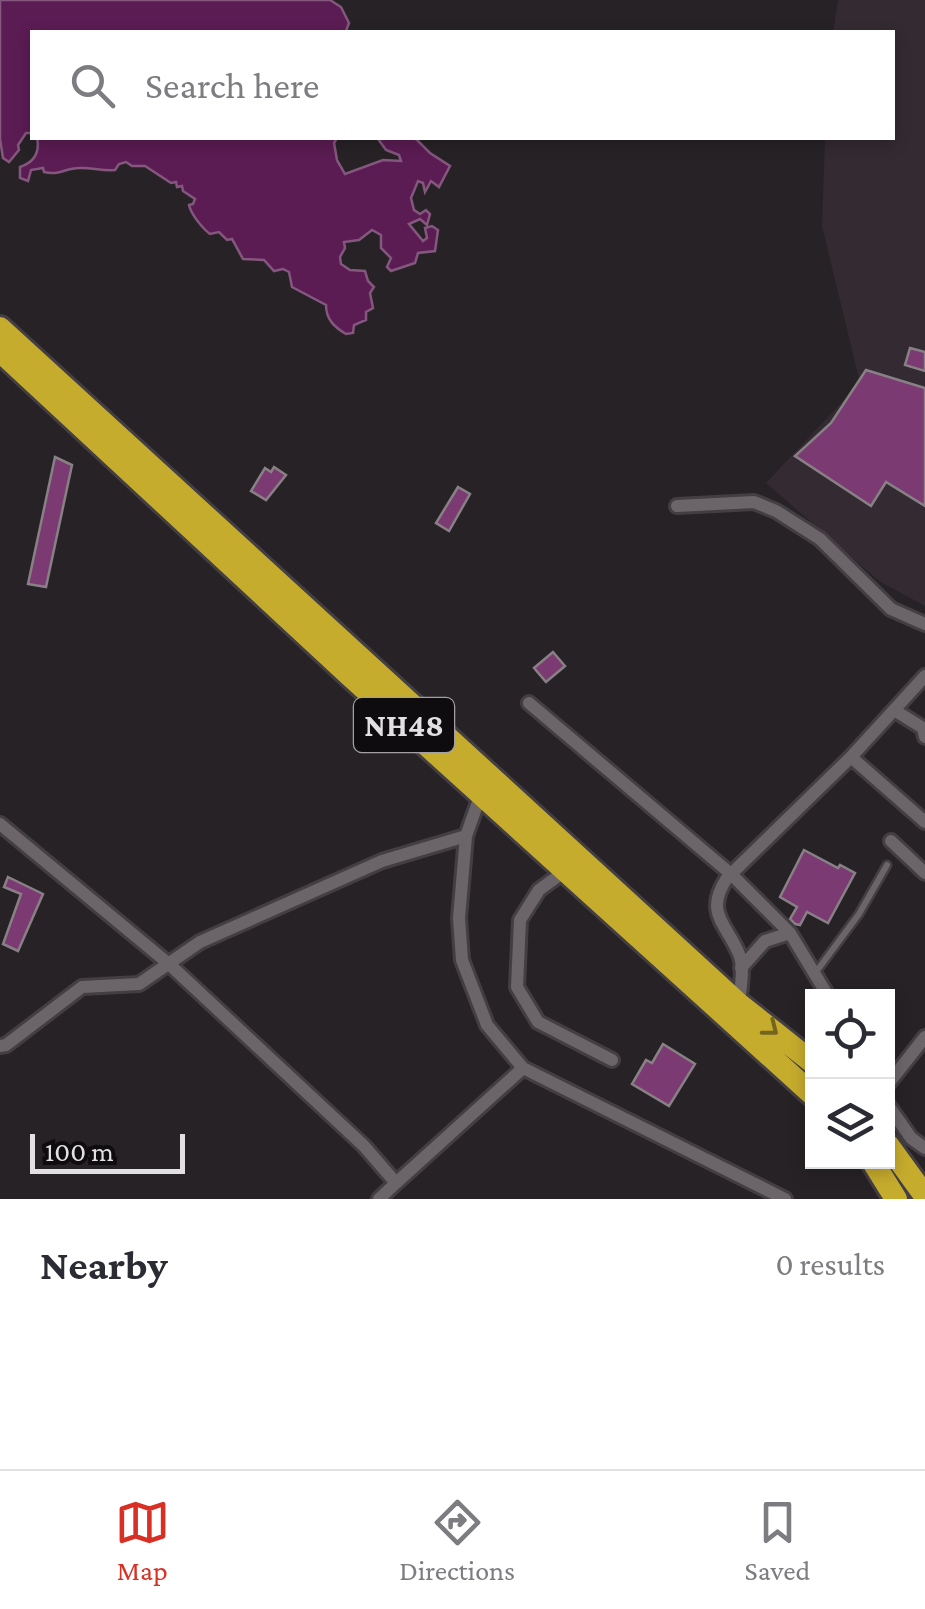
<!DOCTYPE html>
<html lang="en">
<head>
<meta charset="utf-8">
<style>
	body { margin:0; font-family:"Crimson Pro",serif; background:#f2f2f3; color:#2b2b33 }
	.controls { position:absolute; right:30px; bottom:30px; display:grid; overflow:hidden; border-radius:0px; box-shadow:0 5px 15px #0003 }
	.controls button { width:90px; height:90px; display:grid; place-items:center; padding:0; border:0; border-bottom:2px solid #e1e1e2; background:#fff; color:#2b2b33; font:50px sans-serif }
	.scale { position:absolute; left:30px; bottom:25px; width:155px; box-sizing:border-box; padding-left:10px; border:5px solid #e3e0e3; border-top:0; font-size:28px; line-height:35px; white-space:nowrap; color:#e3e0e3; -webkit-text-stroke:8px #0e0c0e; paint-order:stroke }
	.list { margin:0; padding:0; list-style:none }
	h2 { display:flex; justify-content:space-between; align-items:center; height:130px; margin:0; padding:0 40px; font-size:42px }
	h2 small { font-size:32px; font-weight:400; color:#7c7c81 }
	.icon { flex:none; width:55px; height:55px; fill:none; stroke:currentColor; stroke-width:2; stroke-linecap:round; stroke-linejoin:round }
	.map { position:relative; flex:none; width:925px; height:1199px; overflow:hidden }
	.search { position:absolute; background:#fff; box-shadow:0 5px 15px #0003; left:30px; right:30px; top:30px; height:110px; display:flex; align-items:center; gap:25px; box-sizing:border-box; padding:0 35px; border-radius:0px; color:#7c7c81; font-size:38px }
	.sheet { height:270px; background:#fff }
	nav { display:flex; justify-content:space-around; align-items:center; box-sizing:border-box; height:140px; border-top:2px solid #e1e1e2; background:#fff; font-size:28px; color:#7c7c81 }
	nav a { display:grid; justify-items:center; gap:5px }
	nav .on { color:#d93025 }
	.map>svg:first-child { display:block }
	.built { fill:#342a32 }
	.water { fill:#5b1c53; stroke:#84577e; stroke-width:2.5 }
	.building { fill:#7b3a71; stroke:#878185; stroke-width:2.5 }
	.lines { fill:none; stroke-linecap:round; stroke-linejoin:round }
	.lane-casing { stroke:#433e42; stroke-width:11 }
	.street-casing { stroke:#433e42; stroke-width:18 }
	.highway-casing { stroke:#433e42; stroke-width:28 }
	.lane { stroke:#6b6569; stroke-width:6 }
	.street { stroke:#6b6569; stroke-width:12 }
	.highway { stroke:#c6ac2d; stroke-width:22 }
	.oneway { stroke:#73641f }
	.labels { text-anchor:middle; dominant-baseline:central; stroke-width:8; stroke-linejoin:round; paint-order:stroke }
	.shield { fill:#0e0c0e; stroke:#a3a0a3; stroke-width:2.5 }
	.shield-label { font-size:32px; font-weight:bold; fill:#e3e0e3 }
</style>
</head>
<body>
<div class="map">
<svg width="925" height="1199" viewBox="0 0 925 1199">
	<rect width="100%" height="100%" fill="#272226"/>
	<path class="built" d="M838,0H925V606L879,581L766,483L860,383L822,226L825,138H892V32H833Z"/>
	<path class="water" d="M0,0H330L341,7L349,23L346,31L350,32H32V133H26L18,145L19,150L9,162L3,158L0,139Z
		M37,138H337L334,143L337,160L345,174L383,160L401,161L399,155L386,150L378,139L415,138L430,153L450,166L439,187L431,181L425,192L423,183L418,181L411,198L414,210L420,214L426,210L430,214L427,225L420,219L409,224L423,241L427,238L425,228L432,226L438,230L435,251L418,253L415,263L391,271L387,267L391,258L381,248V235L372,230L359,240L344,242L345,248L340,257L341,264L350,270L365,271L368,281L374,287L370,293L373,308L366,312V320L354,325L353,333L346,334C334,327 326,319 326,305L292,287L289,272L283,269L274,271L264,260L243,259L232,239L227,240L219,232L210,234C202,228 191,214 189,205L193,204L195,199L183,191L182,186L177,187L176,182L171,183L145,166H132L126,162L119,164L115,170C101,171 90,167 79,168C65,168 59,176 44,172L43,168L31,170L28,181L20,178V167C34,162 40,152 37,138Z"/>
	<path class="building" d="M910,348L925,352V371L905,365Z
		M866,370L925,388V506L886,482L871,506L795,456L831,423Z
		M55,457L72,465L46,587L28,584Z
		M274,467L286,475L266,500L251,491L265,468L271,472Z
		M458,487L470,494L449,531L436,523Z
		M553,652L565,666L546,682L534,668Z
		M804,850L838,868L840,865L855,873L828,923L807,912L800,925L795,924L790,919L797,907L780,897Z
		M8,877L43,894L18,951L3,944L21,894L4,887Z
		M663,1044L695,1064L669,1106L632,1084L646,1060L652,1063Z"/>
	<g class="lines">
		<g class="lane-casing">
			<path id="lane" d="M816,972L859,914L887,865"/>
		</g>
		<g class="street-casing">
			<path id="street" d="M677,506L754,502L776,511L820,539L891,609L925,624
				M529,703L731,874L790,933
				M894,710L923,728L925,737
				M851,757L925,822
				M0,824L169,964L364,1146L396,1183L523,1068
				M466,836L459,918L462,960L487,1025L523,1068L785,1199
				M891,841L925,873
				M565,871L539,890L520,920L517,987L538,1022L612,1060
				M741,968L765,941L790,933L828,996
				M739,1004C740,989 745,968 739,954C726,923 704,913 727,878L851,757L925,676
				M0,1046L6,1045L82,987L139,984L200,942L382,861L466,836L481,794
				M888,1084L925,1037
				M888,1105L911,1138L925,1148
				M379,1199L396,1183"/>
		</g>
		<g class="highway-casing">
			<path id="highway" d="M0,328L739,1004L812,1062
				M0,351L348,674L812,1094
				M888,1145L925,1196
				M873,1162L896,1199"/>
		</g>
		<use href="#lane" class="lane"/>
		<use href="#street" class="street"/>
		<use href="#highway" class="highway"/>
	</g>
	<defs><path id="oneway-chevron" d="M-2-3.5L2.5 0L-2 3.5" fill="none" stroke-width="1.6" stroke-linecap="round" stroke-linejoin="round" transform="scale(2.5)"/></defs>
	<use class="oneway" href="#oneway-chevron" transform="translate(771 1029) rotate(38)"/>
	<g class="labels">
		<rect class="shield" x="354" y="698" width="100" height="54" rx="8"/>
		<g class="shield-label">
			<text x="404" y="725">NH48</text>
		</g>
	</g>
</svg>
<div class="controls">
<button><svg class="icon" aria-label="locate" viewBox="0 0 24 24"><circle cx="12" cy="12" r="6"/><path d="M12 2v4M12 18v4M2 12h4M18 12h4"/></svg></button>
<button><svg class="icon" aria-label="layers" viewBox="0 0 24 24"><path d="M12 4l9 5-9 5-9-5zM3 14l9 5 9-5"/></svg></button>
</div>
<div class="scale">100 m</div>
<div class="search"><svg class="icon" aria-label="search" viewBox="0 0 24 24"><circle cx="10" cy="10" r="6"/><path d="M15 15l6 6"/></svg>Search here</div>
</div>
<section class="sheet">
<h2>Nearby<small>0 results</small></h2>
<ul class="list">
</ul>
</section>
<nav>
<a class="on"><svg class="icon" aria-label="map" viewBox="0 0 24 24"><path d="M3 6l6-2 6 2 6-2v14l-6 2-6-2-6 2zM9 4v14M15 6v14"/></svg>Map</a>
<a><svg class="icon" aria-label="directions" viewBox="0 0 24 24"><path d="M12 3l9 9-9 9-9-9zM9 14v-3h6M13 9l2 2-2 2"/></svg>Directions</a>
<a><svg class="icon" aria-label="saved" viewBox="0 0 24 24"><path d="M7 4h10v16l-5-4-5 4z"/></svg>Saved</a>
</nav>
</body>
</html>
